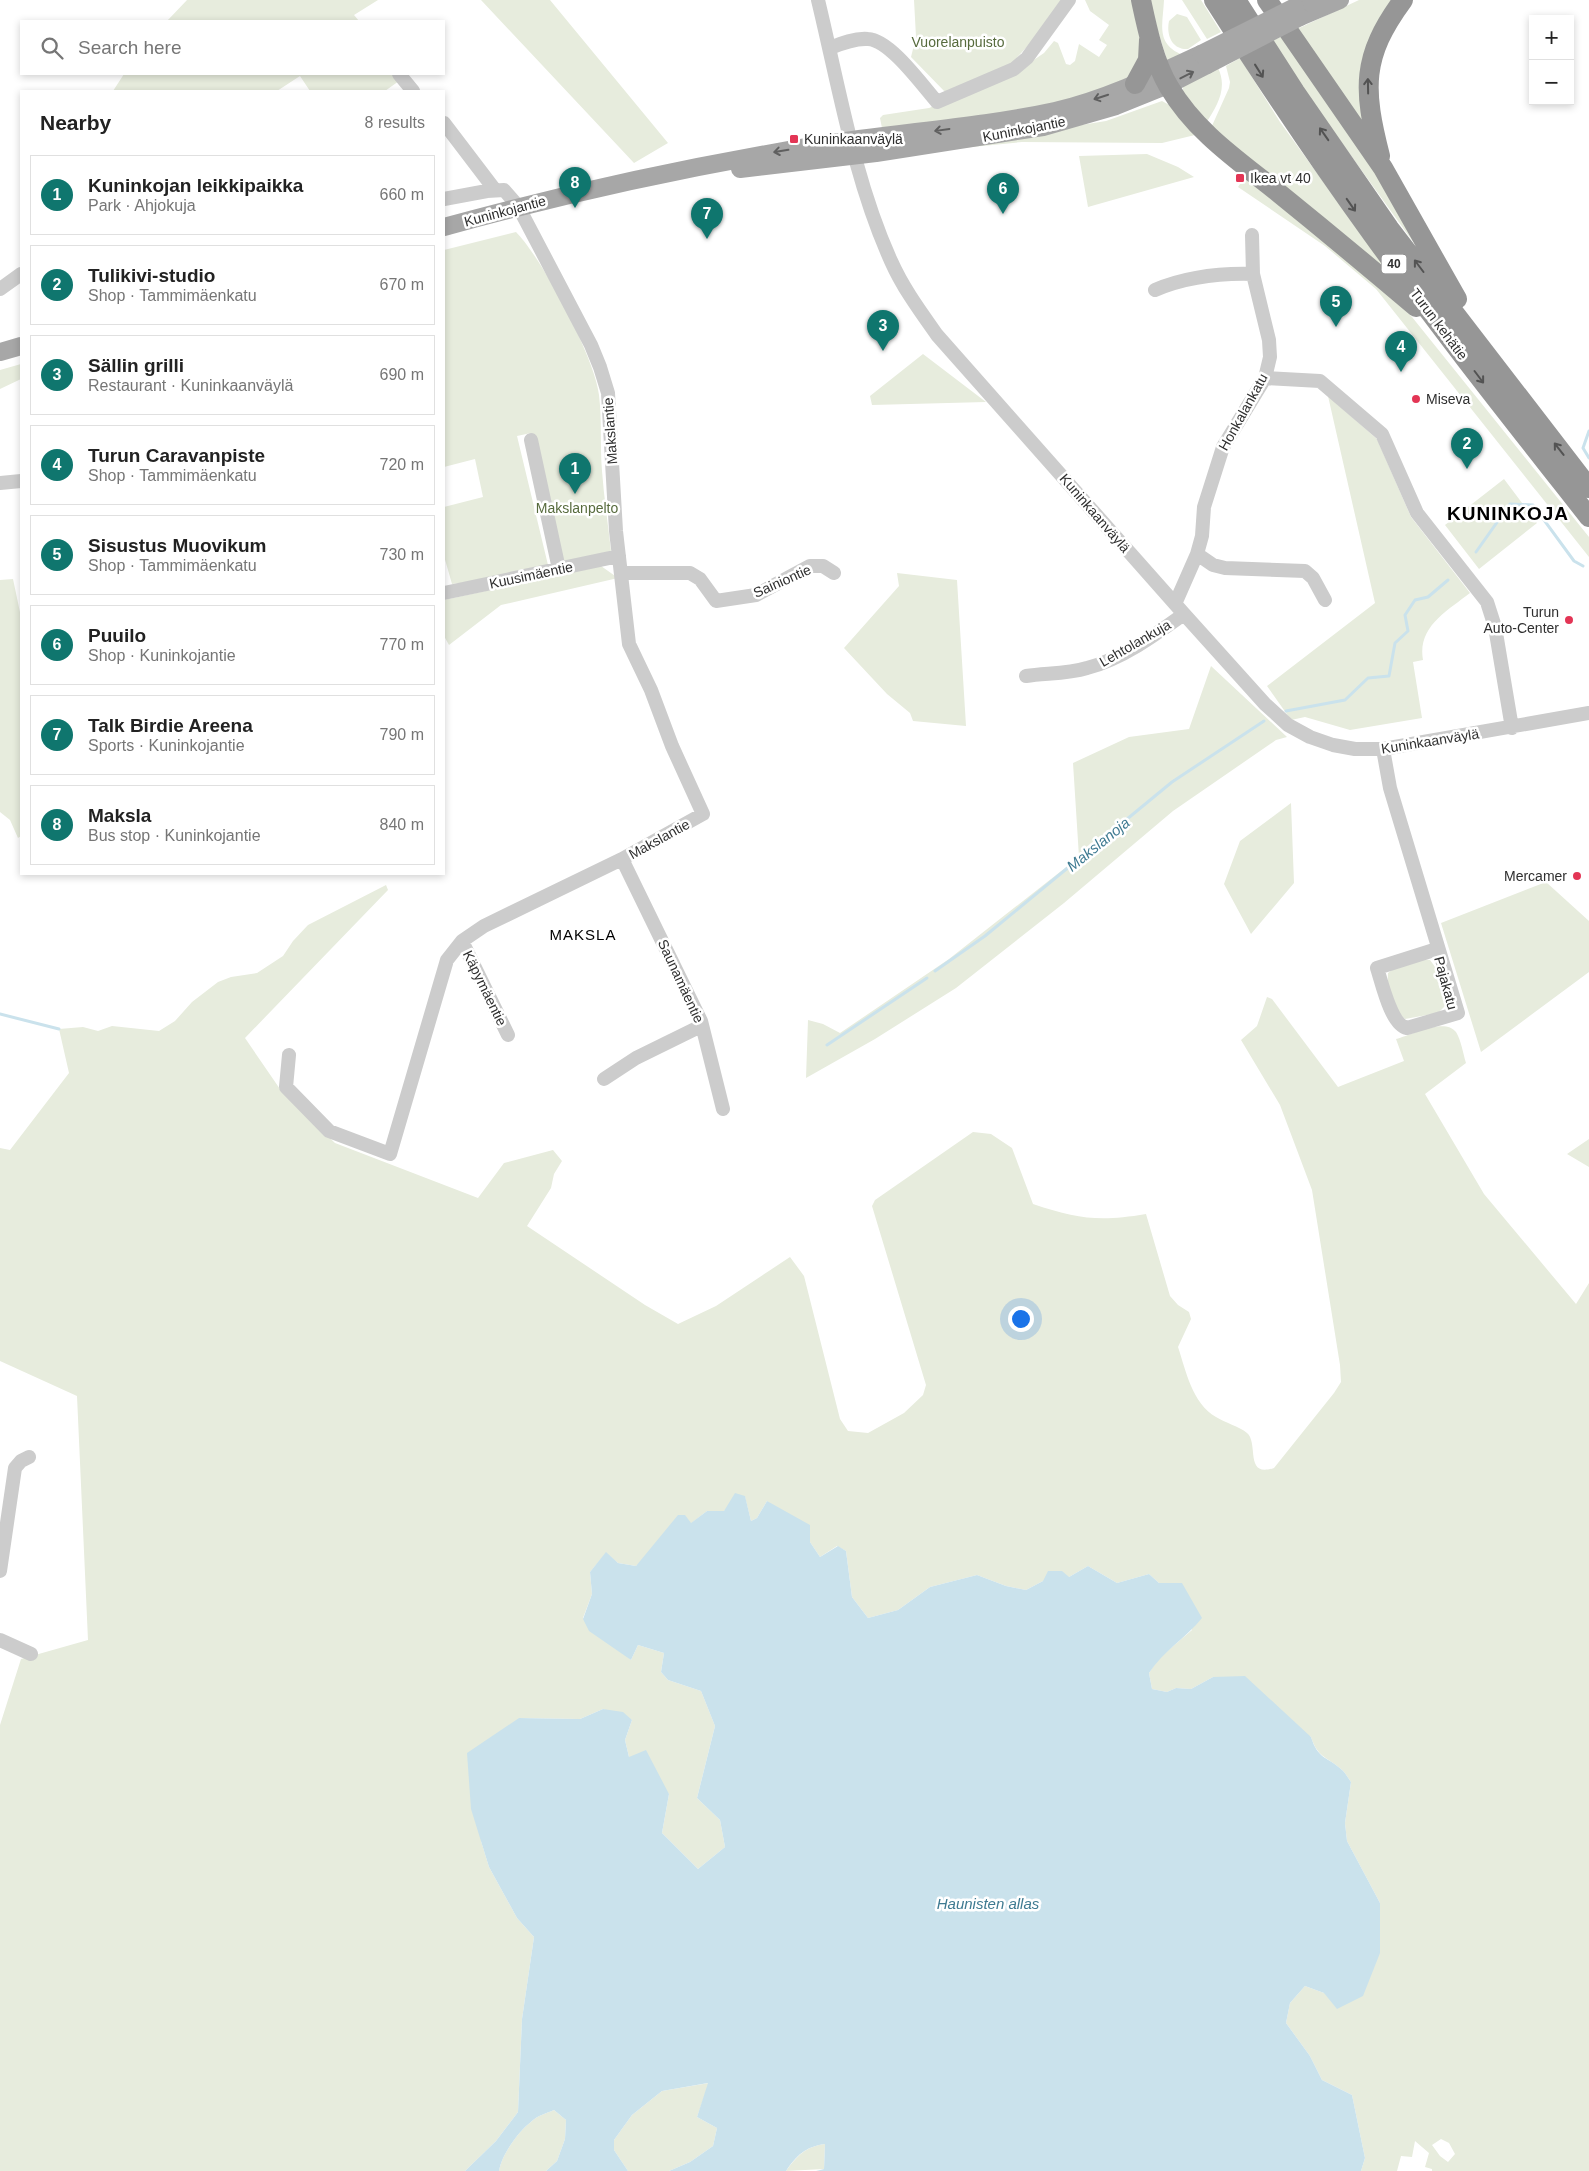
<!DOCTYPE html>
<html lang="en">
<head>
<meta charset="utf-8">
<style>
	body { margin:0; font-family:Helvetica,sans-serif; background:#f2f2f2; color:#222 }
	.controls { position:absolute; right:15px; top:15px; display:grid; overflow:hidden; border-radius:0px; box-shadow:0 2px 8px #0003 }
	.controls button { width:45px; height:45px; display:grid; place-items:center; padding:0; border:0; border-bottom:1px solid #e0e0e0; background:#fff; color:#222; font:25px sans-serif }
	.you { position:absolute; left:1020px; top:1318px; width:18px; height:18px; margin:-12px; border:4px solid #fff; border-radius:50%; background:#1a73e8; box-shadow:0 0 0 8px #1a73e833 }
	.badge { display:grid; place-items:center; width:32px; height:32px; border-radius:50%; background:#0f766e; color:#fff; font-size:16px; font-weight:700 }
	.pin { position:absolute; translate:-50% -41px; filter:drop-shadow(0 1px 2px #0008) }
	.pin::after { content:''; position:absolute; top:26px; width:18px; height:15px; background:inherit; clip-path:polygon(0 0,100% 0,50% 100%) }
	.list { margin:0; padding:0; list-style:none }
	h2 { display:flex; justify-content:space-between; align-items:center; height:65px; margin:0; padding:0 20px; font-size:21px }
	h2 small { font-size:16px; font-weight:400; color:#767676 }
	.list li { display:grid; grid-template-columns:32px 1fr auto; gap:15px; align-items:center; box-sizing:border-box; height:80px; margin:0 10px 10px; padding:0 10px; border:1px solid #e0e0e0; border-radius:0px }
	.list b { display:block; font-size:19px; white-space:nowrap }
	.list p { margin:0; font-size:16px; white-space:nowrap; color:#767676 }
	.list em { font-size:16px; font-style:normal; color:#767676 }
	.icon { flex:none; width:28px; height:28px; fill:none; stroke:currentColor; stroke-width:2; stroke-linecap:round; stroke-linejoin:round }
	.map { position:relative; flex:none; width:1589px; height:2171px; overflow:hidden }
	.search { position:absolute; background:#fff; box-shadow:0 2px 8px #0003; left:20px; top:20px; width:425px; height:55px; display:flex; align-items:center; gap:12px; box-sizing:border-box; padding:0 18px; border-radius:0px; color:#767676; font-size:19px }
	.panel { position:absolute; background:#fff; box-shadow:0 2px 8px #0003; left:20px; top:90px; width:425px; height:785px; border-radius:0px }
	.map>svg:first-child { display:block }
	.green { fill:#e7ecdd; fill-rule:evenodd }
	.water { fill:#cae2ec }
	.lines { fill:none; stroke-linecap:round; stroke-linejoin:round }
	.stream { stroke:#cae2ec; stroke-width:3 }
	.minor { stroke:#ccc; stroke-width:14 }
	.major { stroke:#a7a7a7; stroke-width:18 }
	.highway { stroke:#969696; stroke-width:20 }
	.major-bridge { stroke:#a7a7a7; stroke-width:18 }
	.oneway { stroke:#535353 }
	.oneway2 { stroke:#5f5f5f }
	.poi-dot { fill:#e33555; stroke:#fff; stroke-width:2 }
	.labels { text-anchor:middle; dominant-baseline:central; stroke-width:5; stroke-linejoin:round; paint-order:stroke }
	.shield { fill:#fff; stroke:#6d6d6d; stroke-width:1 }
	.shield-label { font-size:12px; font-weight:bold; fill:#2f2f2f }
	.park-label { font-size:14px; fill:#576b3d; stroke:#fff }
	.street-label { font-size:14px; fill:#2f2f2f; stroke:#fff }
	.poi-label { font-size:14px; fill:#2f2f2f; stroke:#fff; text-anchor:start }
	.water-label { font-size:15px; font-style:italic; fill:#3e7a91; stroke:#fff }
	.neighbourhood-label { font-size:15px; letter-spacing:1px; fill:#000; stroke:#fff }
	.district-label { font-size:19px; font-weight:bold; letter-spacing:1px; fill:#000; stroke:#fff }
</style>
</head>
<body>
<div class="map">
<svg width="1589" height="2171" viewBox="0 0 1589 2171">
	<rect width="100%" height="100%" fill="#fff"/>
	<path class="green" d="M187,0H378L354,15L359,21H167Z
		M481,0H550L668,143L634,163Z
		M914,0H1063L1036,37L1011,64L946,93L911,57L916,37Z
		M1085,0H1135C1141,32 1152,58 1122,82L1038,110L882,128L880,118L883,115L929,108L1013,74L1044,53L1054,41L1058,43L1066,64L1070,65L1075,61L1079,44L1099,57L1107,45L1099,40L1109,25L1090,11Z
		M1148,0H1164C1163,24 1155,44 1183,55L1168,63Z
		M1182,0H1201L1221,32L1207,39Z
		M1359,0H1395L1374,32L1368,134L1295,30Z
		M1177,14L1187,17L1201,40L1188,49C1172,50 1166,35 1169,21Z
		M1285,35L1378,175L1429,264L1321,114L1272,41Z
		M1240,58L1280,122L1393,278L1211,128L1229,88L1230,82L1226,66Z
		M1218,68C1228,88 1217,106 1206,123L1183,92V86Z
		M124,74H404L406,76L385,91H310L300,76L277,91H113Z
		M1162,101L1173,107L1195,135L1162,143L1022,142L962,148L1050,130L1106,121Z
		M1147,154L1178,167L1194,177L1088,207L1079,156Z
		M1244,178L1381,285L1412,317L1589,537V557L1376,289L1325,246L1238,187Z
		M516,232C542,258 595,358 599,395C602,420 600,446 602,471C604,498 608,524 611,551L563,563L531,433L517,436L548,565L477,581L452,584L444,556V507L483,497L475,459L444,467V250Z
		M923,354L986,402L872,405L870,396Z
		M21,364V379L0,389V370Z
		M1328,396L1377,439L1411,517L1470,593C1447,611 1417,627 1423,660L1413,662L1422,718L1350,730L1305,717L1291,720L1267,686L1375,603Z
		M1504,479L1537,523L1479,569L1445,525Z
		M601,566L618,578L501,605L449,645L444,636V600Z
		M897,573L957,580L966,726L913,721L910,713L887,694L844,648L899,586Z
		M13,579L21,617V836L18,838L10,820L0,812V580Z
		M1211,666L1287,737L1276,740L1173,811L1064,903L956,988L875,1039L806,1078L808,1020L823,1024L840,1033L949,959L1079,857L1073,763L1129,737L1189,729Z
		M1291,803L1294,883L1251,934L1224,884L1240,841Z
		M1546,882L1589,921V972L1481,1052L1441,923Z
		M386,885L388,890L245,1038L282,1092L335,1143L478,1198L504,1163L553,1150L562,1161L554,1174L551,1188L527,1226L645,1305L678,1324L716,1306L790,1257L804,1276L840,1419L848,1431L868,1433L904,1413L923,1395L926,1385L872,1206L875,1200L973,1132L991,1134L1012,1148L1033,1204C1078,1219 1099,1222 1146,1214L1170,1296L1178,1305L1189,1312L1191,1319L1178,1347C1186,1371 1192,1403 1216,1417C1225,1423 1239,1426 1247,1433C1259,1443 1244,1478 1274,1468L1334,1393L1341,1382L1340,1365L1312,1190L1280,1105L1241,1040L1257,1026L1267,997L1272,999L1338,1087L1404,1061L1396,1039C1411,1035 1445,1017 1456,1032C1461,1040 1463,1053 1466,1063L1425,1094L1484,1194L1576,1304L1589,1283V2171H1432V2169L1425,2167L1429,2153L1415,2141L1412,2157L1401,2156L1397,2171H1361L1365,2158L1352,2095L1322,2080L1310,2056L1286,2023L1290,2003L1305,1986L1324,1993L1380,1903L1347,1841L1345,1823L1351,1782C1348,1778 1345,1772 1341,1769C1326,1756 1318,1758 1311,1737L1213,1677L1191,1689L1176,1688L1167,1692L1152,1689L1149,1673L1158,1659L1192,1630L1159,1583L1149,1574L1117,1583L1088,1566L1069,1577L1043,1581L1026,1590L1006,1586L977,1575L930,1587L898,1610L868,1618L852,1597L846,1551L837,1546L820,1557L810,1542L767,1501L757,1518L751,1521L745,1497L724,1511H707L636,1566L618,1563L606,1553L590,1572L592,1594L583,1618L631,1660L638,1645L664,1653L661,1672L668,1680L701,1691L715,1726L697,1798L720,1820L725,1847L698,1869L662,1833L669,1794L629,1757L625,1740L632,1720L603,1709L580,1719L519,1718L481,1841L489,1867L517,1918L534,1937L522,2019L518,2112L496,2141L465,2171H0V1725L21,1659L88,1640L77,1396L0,1361V1148L10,1150L69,1073L59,1029L83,1027L98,1031L112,1026L159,1031L175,1021L192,1002L218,982L231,977L257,973L283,956L293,941L308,925ZM1441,2139L1449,2143L1455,2154L1448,2162L1440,2156L1432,2145Z
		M1418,959L1430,960C1440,972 1445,989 1446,1005L1438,1013L1405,1019C1391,1008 1387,990 1388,973L1397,966Z
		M1589,1139V1167L1567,1154Z
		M709,2083L697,2117L717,2128L713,2146L690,2162L669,2171H628L614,2150V2140L632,2115L662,2091Z
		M554,2110L566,2120L565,2139L557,2161L546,2171H499C502,2154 518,2132 532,2121C537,2116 547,2113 554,2110Z
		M825,2144L824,2169L786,2171C798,2155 805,2147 825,2144Z"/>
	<path class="water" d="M735,1493L745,1496L751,1521L757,1518L767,1501L810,1525V1542L820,1557L838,1546L846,1551L852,1597L868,1618L898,1610L930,1587L977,1575L1006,1586L1026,1590L1043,1581L1048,1571H1062L1069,1577L1088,1566L1117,1583L1149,1574L1159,1583H1182L1202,1618C1186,1638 1163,1651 1149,1673L1152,1689L1167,1692L1176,1688L1191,1689L1213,1677L1245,1676L1311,1737C1318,1759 1326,1756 1341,1769C1345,1772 1348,1778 1351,1782L1345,1823L1347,1841L1380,1903V1953L1363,1996L1337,2009L1324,1993L1305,1986L1290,2003L1286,2023L1310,2056L1322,2080L1352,2095L1365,2158L1361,2171H816L824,2169L825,2144C805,2147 797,2155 786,2171H669L690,2162L713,2146L717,2128L697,2117L708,2083L662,2091L632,2115L614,2140V2150L628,2171H546L557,2161L565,2139L566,2120L554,2110C547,2113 537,2116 532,2121C518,2132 502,2154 499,2171H465L496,2141L518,2112L522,2019L534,1937L517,1918L489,1867L471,1809L467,1753L519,1718L580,1719L603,1709L623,1712L632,1720L625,1740L629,1757L646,1750L669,1794L662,1833L698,1869L725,1847L720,1820L697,1798L715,1726L701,1691L668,1680L661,1672L664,1653L638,1645L631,1660L589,1631L583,1619L592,1594L590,1572L606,1552L618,1563L636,1566L678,1515H685L691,1523L707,1511H724Z"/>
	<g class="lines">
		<path class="stream" d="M1589,431L1583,448L1589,458
			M1476,552L1510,504L1533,505L1574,561L1583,566
			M1286,711L1345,700L1368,678L1389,676L1395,643L1408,631L1405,615L1415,600L1428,597L1448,580
			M935,971L985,936L1172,782L1264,721
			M0,1014L59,1029
			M827,1045L927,978"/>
		<path class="minor" d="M818,0C839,87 854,179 891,261C903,288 920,311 937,335L1184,614L1265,704L1288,725L1310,737L1333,745L1355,749H1383L1589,713
			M830,48C842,43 855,38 868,39C890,40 922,85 937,102L1014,69L1027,58L1069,0
			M399,74L413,91
			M444,123L495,190
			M0,289L21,274
			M1155,290C1186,277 1219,273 1253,274
			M1265,378L1320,381L1382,434L1417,513L1487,602L1495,627L1512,728
			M531,440L559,569
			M0,483L21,481
			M1197,554L1213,565L1225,568L1305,571L1313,578L1325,600
			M621,573H690L700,579L716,601L756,595L810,566H823L834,573
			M444,593L619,556
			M1175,604L1197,554L1202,536L1204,507L1223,447L1265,378L1270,357L1269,340L1253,274L1252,235
			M1026,676C1046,673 1067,674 1087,668C1122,659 1155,635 1184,614
			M1383,749L1390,788L1458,1013L1407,1028C1391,1025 1382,983 1377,968L1437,949
			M622,859L701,1021L723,1109
			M462,941L508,1035
			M289,1055L286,1087L329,1131L390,1154L447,960L462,941L484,926L622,859L703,814L672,746L651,690L629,644L616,531L608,393L600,367L591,345L518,206L504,190L487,191L444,199
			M604,1079L636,1058L697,1028L701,1021
			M0,1571L15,1468L21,1461L29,1457
			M0,1640L31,1654"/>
		<path class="major" d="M1295,7L1308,0
			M1300,17L1340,0
			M740,169L876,153L1043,127L1116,106L1168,85L1207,65
			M444,227C567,193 692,166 819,145C897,132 977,128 1055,111C1106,99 1154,76 1201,54
			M0,352L21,346"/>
		<path class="highway" d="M1141,0C1147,28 1154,62 1169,87C1195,131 1236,159 1275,190C1322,228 1369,267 1416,307
			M1214,0C1265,80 1317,158 1373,235C1442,331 1516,424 1589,517
			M1236,0L1295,92L1389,228L1589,488
			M1267,0L1383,168L1457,299
			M1135,84L1148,60L1149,40
			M1380,156C1363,89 1361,57 1403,0"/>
		<path class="major-bridge" d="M1201,54L1295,7
			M1207,65L1300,17"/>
	</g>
	<defs><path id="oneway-shaft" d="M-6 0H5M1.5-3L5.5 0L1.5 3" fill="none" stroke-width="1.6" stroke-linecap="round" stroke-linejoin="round" transform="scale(1.25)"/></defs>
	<g class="oneway">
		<use href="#oneway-shaft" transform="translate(1259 71) rotate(58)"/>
		<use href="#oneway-shaft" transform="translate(1368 86) rotate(-91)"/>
		<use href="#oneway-shaft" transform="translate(1324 134) rotate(-125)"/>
		<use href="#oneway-shaft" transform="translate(1351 205) rotate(55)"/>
		<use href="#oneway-shaft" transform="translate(1419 266) rotate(-127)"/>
		<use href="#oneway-shaft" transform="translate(1479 377) rotate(53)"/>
		<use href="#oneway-shaft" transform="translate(1559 449) rotate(-128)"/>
	</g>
	<g class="oneway2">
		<use href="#oneway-shaft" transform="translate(1187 75) rotate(-27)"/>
		<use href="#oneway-shaft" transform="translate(1101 97) rotate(162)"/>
		<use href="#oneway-shaft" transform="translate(942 130) rotate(172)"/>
		<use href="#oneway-shaft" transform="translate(781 151) rotate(171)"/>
	</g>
	<g class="poi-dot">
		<rect x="789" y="134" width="10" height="10" rx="2.5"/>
		<rect x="1235" y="173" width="10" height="10" rx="2.5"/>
		<circle cx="1416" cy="399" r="5"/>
		<circle cx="1569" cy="620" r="5"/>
		<circle cx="1577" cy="876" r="5"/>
	</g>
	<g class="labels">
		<rect class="shield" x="1381.5" y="254.5" width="25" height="19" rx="4"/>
		<g class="shield-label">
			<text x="1394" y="264">40</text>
		</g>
		<g class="park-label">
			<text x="958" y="42">Vuorelanpuisto</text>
			<text x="577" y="508">Makslanpelto</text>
		</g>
		<g class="street-label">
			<text transform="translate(1024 129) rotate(-11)">Kuninkojantie</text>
			<text transform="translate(505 211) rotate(-15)">Kuninkojantie</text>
			<text transform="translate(1439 324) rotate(53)">Turun kehätie</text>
			<text transform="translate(1243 412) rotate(-61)">Honkalankatu</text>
			<text transform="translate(610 431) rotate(-94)">Makslantie</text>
			<text transform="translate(1095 513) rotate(49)">Kuninkaanväylä</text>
			<text transform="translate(531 575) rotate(-12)">Kuusimäentie</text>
			<text transform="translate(782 581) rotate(-24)">Sainiontie</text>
			<text transform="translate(1135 643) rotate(-30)">Lehtolankuja</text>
			<text transform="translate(1430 741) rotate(-9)">Kuninkaanväylä</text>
			<text transform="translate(659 839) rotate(-29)">Makslantie</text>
			<text transform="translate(681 981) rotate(65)">Saunamäentie</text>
			<text transform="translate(1446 983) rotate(75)">Pajakatu</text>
			<text transform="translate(485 988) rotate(64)">Käpymäentie</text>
		</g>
		<g class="poi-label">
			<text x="804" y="139">Kuninkaanväylä</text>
			<text x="1250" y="178">Ikea vt 40</text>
			<text x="1426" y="399">Miseva</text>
			<text x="1559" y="612" text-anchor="end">Turun<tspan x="1559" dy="16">Auto-Center</tspan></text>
			<text x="1567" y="876" text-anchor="end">Mercamer</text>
		</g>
		<g class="water-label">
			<text transform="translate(1098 844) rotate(-39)">Makslanoja</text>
			<text x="988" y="1903">Haunisten allas</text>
		</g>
		<g class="neighbourhood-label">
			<text x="583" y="934">MAKSLA</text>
		</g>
		<g class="district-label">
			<text x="1508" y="513">KUNINKOJA</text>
		</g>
	</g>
</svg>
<div class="controls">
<button>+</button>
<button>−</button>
</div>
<div class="you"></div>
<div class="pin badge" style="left:575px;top:494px">1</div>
<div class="pin badge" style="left:1467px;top:469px">2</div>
<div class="pin badge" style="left:883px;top:351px">3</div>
<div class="pin badge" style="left:1401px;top:372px">4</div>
<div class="pin badge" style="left:1336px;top:327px">5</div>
<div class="pin badge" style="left:1003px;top:214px">6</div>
<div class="pin badge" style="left:707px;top:239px">7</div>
<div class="pin badge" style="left:575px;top:208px">8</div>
<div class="search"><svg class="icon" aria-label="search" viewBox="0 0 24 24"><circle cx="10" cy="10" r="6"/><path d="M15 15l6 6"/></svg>Search here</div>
<section class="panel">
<h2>Nearby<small>8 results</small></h2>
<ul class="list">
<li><span class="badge">1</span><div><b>Kuninkojan leikkipaikka</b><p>Park · Ahjokuja</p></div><em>660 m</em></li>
<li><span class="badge">2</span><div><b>Tulikivi-studio</b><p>Shop · Tammimäenkatu</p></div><em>670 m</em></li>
<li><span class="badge">3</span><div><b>Sällin grilli</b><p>Restaurant · Kuninkaanväylä</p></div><em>690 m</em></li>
<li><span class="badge">4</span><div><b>Turun Caravanpiste</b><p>Shop · Tammimäenkatu</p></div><em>720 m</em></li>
<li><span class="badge">5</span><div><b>Sisustus Muovikum</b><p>Shop · Tammimäenkatu</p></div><em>730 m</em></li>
<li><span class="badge">6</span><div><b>Puuilo</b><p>Shop · Kuninkojantie</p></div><em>770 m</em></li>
<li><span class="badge">7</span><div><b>Talk Birdie Areena</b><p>Sports · Kuninkojantie</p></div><em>790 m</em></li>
<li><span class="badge">8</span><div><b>Maksla</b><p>Bus stop · Kuninkojantie</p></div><em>840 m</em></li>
</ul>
</section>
</div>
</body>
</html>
